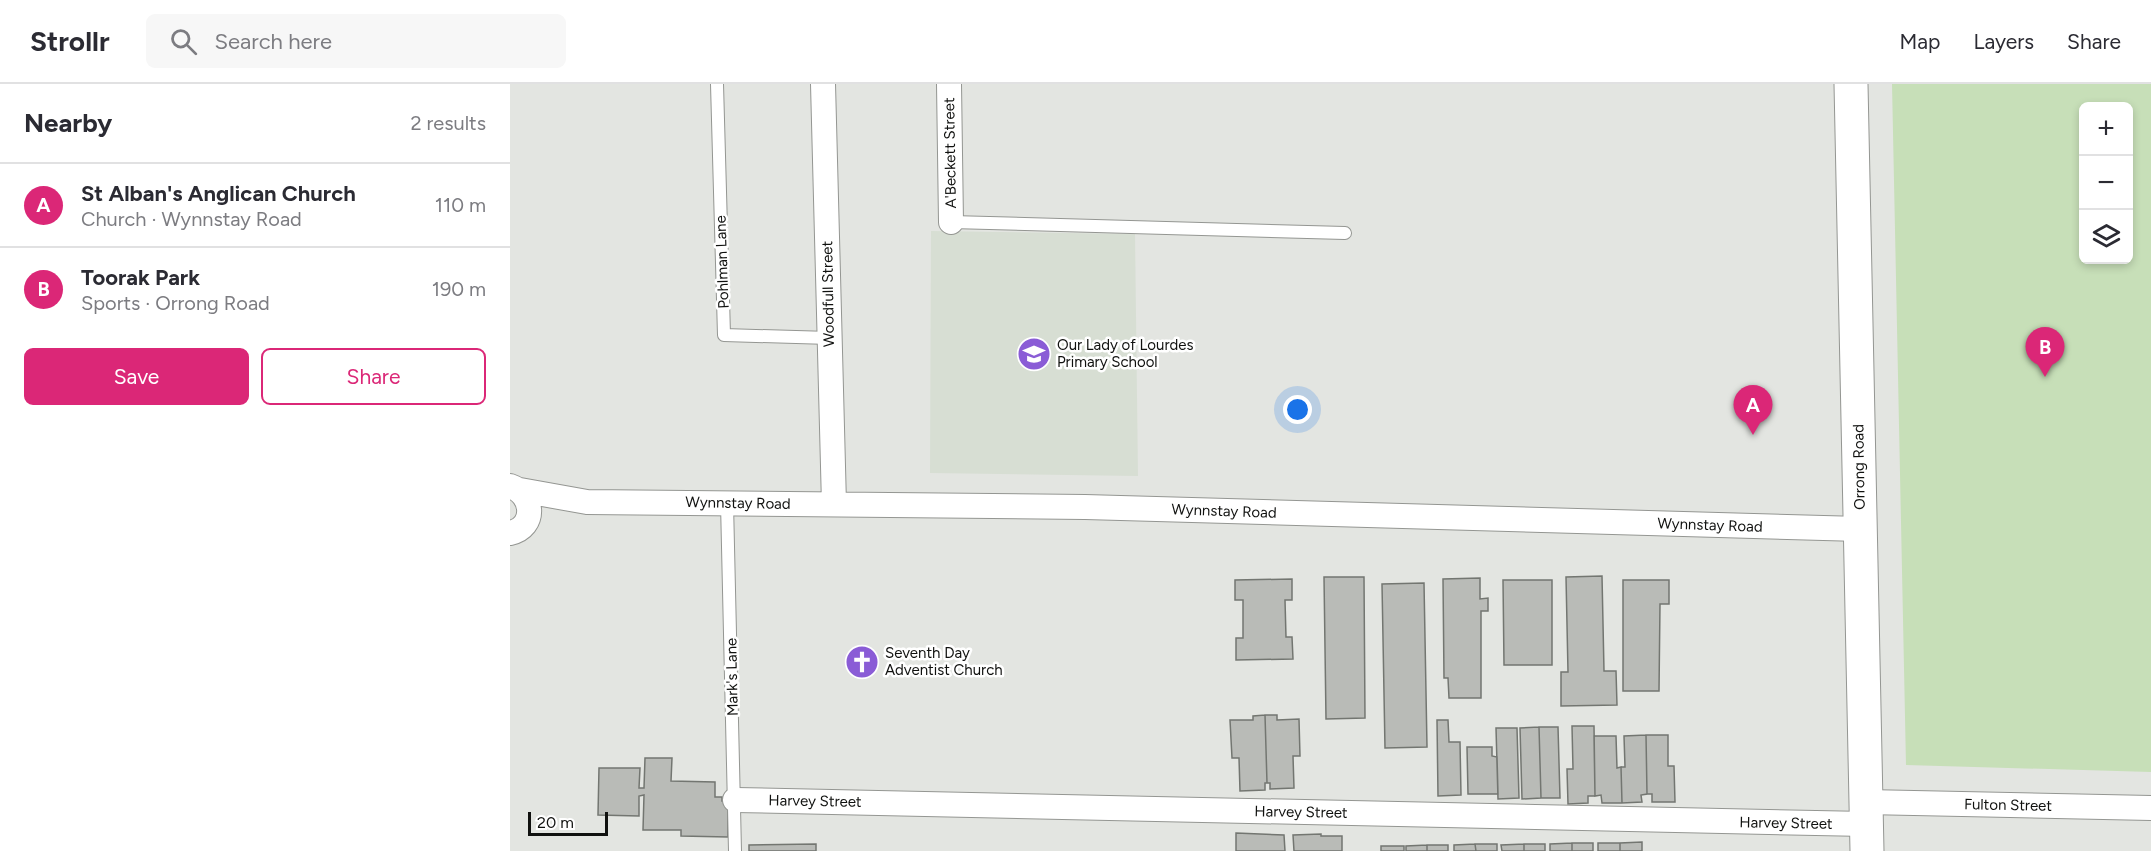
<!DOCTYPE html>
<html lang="en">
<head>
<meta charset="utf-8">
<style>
	body { margin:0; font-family:Figtree,sans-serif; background:#f7f7f7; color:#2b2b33 }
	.controls { position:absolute; right:18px; top:18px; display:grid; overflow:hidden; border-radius:9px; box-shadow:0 3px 9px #0003 }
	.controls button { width:54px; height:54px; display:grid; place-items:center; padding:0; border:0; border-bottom:2px solid #e1e1e2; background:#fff; color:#2b2b33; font:30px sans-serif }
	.scale { position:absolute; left:18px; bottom:15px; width:80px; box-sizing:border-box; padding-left:6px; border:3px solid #10110f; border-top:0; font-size:16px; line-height:21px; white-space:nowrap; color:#10110f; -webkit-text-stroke:4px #fff; paint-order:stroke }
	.you { position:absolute; left:788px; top:326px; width:21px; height:21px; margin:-15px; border:4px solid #fff; border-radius:50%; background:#1a73e8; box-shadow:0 0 0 9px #1a73e833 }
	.badge { display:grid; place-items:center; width:39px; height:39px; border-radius:50%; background:#db2777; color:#fff; font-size:20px; font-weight:700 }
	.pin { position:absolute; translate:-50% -50px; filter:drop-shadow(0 2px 3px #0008) }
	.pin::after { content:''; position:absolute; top:32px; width:21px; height:18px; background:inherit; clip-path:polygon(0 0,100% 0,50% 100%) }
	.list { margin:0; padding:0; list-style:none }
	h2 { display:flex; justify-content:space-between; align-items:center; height:78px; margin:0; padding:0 24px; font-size:26px }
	h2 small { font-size:20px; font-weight:400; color:#7c7c81 }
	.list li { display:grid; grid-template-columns:39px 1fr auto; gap:18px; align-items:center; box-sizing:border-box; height:84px; padding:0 24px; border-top:2px solid #e1e1e2 }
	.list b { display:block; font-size:22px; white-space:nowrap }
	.list p { margin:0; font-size:20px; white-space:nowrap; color:#7c7c81 }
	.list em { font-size:20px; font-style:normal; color:#7c7c81 }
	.actions { display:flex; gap:12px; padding:18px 24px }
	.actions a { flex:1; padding:14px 0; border:2px solid #db2777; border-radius:9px; text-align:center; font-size:21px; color:#db2777 }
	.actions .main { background:#db2777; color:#fff }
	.icon { flex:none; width:33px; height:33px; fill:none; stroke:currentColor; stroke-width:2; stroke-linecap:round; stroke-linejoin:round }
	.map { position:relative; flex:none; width:1641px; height:767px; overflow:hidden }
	header { display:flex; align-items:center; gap:36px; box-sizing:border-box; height:84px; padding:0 30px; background:#fff; border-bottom:2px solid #e1e1e2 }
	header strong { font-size:28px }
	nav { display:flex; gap:33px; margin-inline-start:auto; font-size:21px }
	.search { width:420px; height:54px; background:#f7f7f7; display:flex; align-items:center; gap:15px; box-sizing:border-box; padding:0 21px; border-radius:9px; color:#7c7c81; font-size:22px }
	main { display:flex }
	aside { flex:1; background:#fff }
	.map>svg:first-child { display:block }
	.built { fill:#d7ded3 }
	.green { fill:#c7dfb8; fill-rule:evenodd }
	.building { fill:#b9bbb7; stroke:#737671; stroke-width:1.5 }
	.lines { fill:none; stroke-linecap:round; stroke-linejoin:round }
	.lane-casing { stroke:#949692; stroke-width:14 }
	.street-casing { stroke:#949692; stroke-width:26 }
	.secondary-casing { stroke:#949692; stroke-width:35 }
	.lane { stroke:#fff; stroke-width:12 }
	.street { stroke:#fff; stroke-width:24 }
	.secondary { stroke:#fff; stroke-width:33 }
	.labels { text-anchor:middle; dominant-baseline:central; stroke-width:5; stroke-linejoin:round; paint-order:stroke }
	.street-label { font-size:15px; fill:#10110f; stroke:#fff }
	.poi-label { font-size:15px; fill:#10110f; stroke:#fff; text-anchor:start }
</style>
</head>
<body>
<header>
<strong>Strollr</strong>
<div class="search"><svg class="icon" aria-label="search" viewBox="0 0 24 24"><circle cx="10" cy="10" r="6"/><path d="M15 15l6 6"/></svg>Search here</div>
<nav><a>Map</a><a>Layers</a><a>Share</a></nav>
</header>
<main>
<aside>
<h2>Nearby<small>2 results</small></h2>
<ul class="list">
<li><span class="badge">A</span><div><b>St Alban's Anglican Church</b><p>Church · Wynnstay Road</p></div><em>110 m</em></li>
<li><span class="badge">B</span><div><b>Toorak Park</b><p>Sports · Orrong Road</p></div><em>190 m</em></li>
</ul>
<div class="actions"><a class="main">Save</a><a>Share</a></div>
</aside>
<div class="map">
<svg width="1641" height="767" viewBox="0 0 1641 767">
	<rect width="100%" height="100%" fill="#e3e5e1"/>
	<path class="built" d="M421,147L625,150L628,392L420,389Z"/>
	<path class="green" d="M1382,0H1641V688L1396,681ZM1618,22V176H1574V22Z"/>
	<path class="building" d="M1092,492L1094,587H1106L1107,621L1051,622V588H1058L1056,493Z
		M814,493H854L855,634L816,635Z
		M970,494V515L978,514V527H971V614H939L938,594H934L933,495Z
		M782,495V516H775L776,553H782L783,575L726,576V554H733V516H725V496Z
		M993,496H1042V581H994Z
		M1113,496H1159V520H1150L1149,607H1113Z
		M914,499L917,663L875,664L872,500Z
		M755,631H767V636L789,635L790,672H783L784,704L760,705V699H757Z
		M755,631L757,699H755V706L730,707L729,674H722L720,636H743V632Z
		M927,636H938L939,658H950L951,711L928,712Z
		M1062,642H1084L1085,712H1078V719L1058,720L1057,685H1063Z
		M1029,643H1048L1050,714H1031Z
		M1029,643L1031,714L1012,715L1010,644Z
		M986,644H1007L1009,714L988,715Z
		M1136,651H1158V682H1164L1165,718H1142V710H1137Z
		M1136,651L1137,710L1131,711L1132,718L1112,719L1111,683H1115L1114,652Z
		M1084,652H1106L1107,684L1111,683L1112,719H1092L1091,711L1085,712Z
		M957,663H982V672L987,673L988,710H958Z
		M135,674H162L161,697L205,698V713H212V717H218V753L171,752V746H133L134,711L129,712V732L88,731L89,684H130L129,704H134Z
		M726,749L774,751L775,767H726Z
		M811,750V752H832V767H784L783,751Z
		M1132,758V767H1110V759Z
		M1062,759H1083V767H1062Z
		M1062,759V767H1040V760Z
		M1088,759H1110V767H1088Z
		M306,760V767H239V761Z
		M965,760L966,767H944V761Z
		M965,760H987V767H966Z
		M1014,760V767H992L991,761Z
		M1014,760H1035V767H1014Z
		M917,761H938V767H917Z
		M917,761V767H896V762Z
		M871,762H894V767H871Z"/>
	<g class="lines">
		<g class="lane-casing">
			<path id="lane" d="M207,0L214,251L320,254
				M441,138L835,149
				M217,419L225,767"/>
		</g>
		<g class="street-casing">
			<path id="street" d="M313,0L324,420
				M439,0L441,138
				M0,402C24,410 27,443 0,449
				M10,406L77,418L575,423L1350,445
				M225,716L1356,740
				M1356,718L1641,724"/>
		</g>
		<g class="secondary-casing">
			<path id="secondary" d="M1341,0L1357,767"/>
		</g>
		<use href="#lane" class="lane"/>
		<use href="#street" class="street"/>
		<use href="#secondary" class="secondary"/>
	</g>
	<defs>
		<g id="school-disc" transform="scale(1.725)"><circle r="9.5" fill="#8a5cd6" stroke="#fff"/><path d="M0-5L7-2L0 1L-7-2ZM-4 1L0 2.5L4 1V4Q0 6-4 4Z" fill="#fff"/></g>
		<g id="church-disc" transform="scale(1.725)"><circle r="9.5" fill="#8a5cd6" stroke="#fff"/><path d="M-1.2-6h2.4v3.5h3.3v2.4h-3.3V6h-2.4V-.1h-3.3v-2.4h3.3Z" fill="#fff"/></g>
	</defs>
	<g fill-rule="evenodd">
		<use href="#school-disc" x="524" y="270"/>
		<use href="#church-disc" x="352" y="578"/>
	</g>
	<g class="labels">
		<g class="street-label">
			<text transform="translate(440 69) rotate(-91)">A'Beckett Street</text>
			<text transform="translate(212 178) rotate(-92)">Pohlman Lane</text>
			<text transform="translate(318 210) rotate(-91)">Woodfull Street</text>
			<text transform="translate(1349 383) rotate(-91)">Orrong Road</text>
			<text transform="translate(228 419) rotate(1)">Wynnstay Road</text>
			<text transform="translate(714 427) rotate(2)">Wynnstay Road</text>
			<text transform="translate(1200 441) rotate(2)">Wynnstay Road</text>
			<text transform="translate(222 593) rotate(-91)">Mark's Lane</text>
			<text transform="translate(305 717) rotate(1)">Harvey Street</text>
			<text transform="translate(1498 721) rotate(1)">Fulton Street</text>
			<text transform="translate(791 728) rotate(1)">Harvey Street</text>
			<text transform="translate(1276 739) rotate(1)">Harvey Street</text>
		</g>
		<g class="poi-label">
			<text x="547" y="261">Our Lady of Lourdes<tspan x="547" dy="17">Primary School</tspan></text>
			<text x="375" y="569">Seventh Day<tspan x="375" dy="17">Adventist Church</tspan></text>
		</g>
	</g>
</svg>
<div class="controls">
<button>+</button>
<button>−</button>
<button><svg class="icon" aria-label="layers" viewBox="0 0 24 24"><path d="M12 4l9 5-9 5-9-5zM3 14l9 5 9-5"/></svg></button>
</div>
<div class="scale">20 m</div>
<div class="you"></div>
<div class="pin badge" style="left:1243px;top:351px">A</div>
<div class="pin badge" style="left:1535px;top:293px">B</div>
</div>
</main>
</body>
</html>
